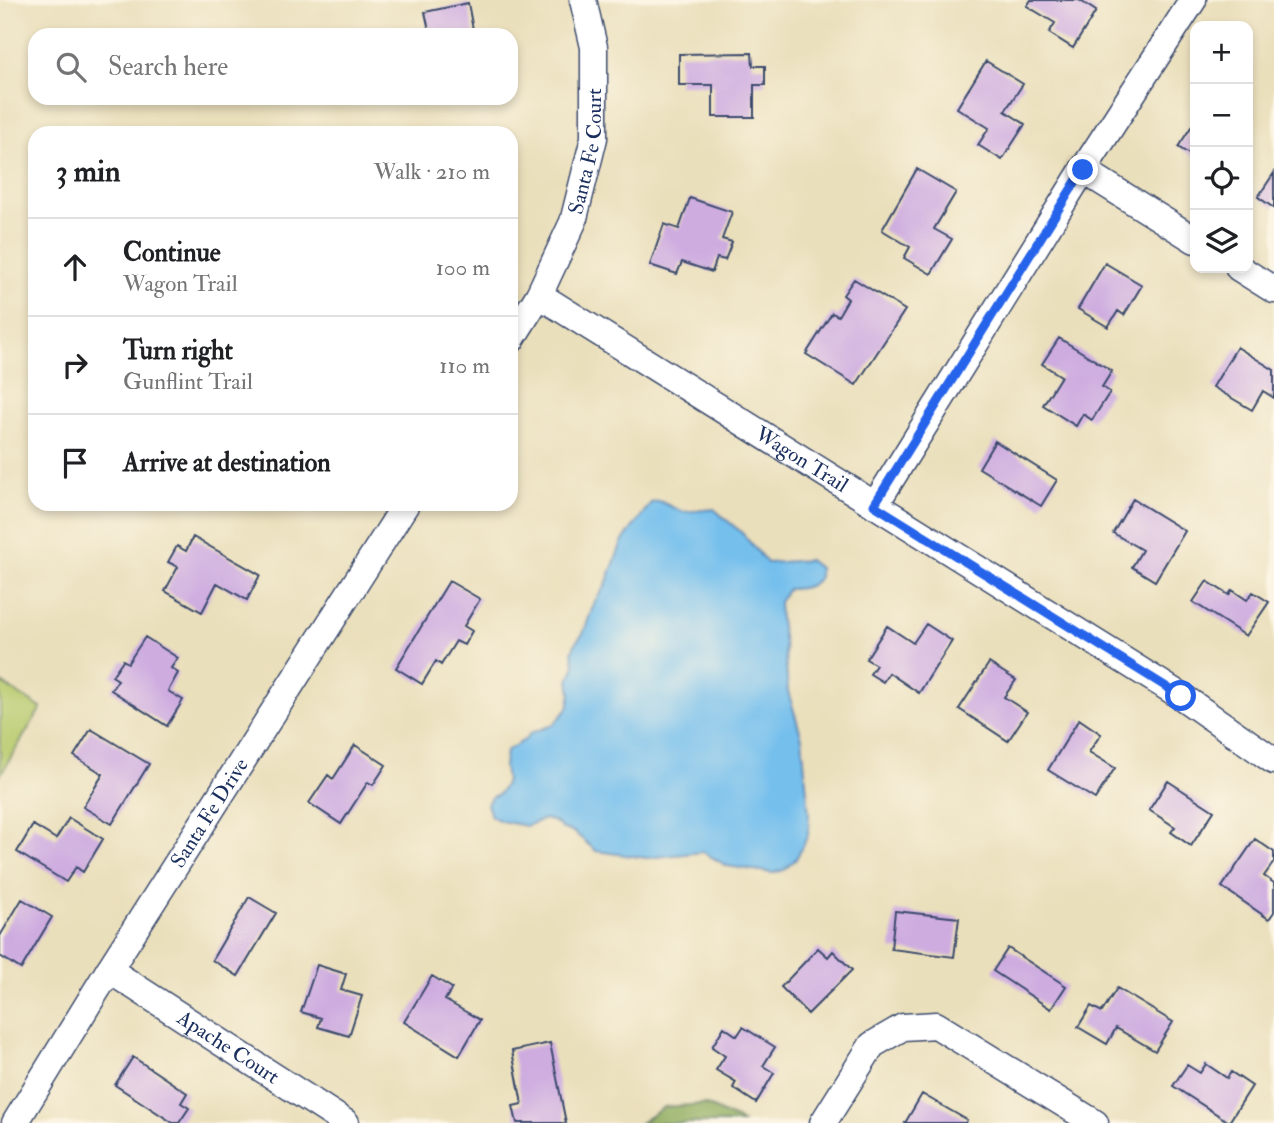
<!DOCTYPE html>
<html lang="en">
<head>
<meta charset="utf-8">
<style>
	body { margin:0; font-family:"IM FELL Double Pica",serif; background:#f6f6f6; color:#202124 }
	.controls { position:absolute; right:21px; top:21px; display:grid; overflow:hidden; border-radius:14px; box-shadow:0 4px 10px #0003 }
	.controls button { width:63px; height:63px; display:grid; place-items:center; padding:0; border:0; border-bottom:2px solid #e0e0e0; background:#fff; color:#202124; font:35px sans-serif }
	.stop { position:absolute; width:21px; height:21px; margin:-16px; border:5px solid #2563eb; border-radius:50%; background:#fff }
	.stop.end { background:#2563eb; border-color:#fff; box-shadow:0 2px 7px #0008 }
	.list { margin:0; padding:0; list-style:none }
	h2 { display:flex; justify-content:space-between; align-items:center; height:91px; margin:0; padding:0 28px; font-size:30px }
	h2 small { font-size:23px; font-weight:400; color:#757577 }
	.list li { display:grid; grid-template-columns:46px 1fr auto; gap:21px; align-items:center; box-sizing:border-box; height:98px; padding:0 28px; border-top:2px solid #e0e0e0 }
	.list b { display:block; font-size:26px; white-space:nowrap }
	.list p { margin:0; font-size:23px; white-space:nowrap; color:#757577 }
	.list em { font-size:23px; font-style:normal; color:#757577 }
	.icon { flex:none; width:38px; height:38px; fill:none; stroke:currentColor; stroke-width:2; stroke-linecap:round; stroke-linejoin:round }
	.map { position:relative; flex:none; width:1274px; height:1123px; overflow:hidden }
	.search { position:absolute; background:#fff; box-shadow:0 4px 10px #0003; left:28px; top:28px; width:490px; height:77px; display:flex; align-items:center; gap:18px; box-sizing:border-box; padding:0 24px; border-radius:21px; color:#757577; font-size:26px }
	.panel { position:absolute; background:#fff; box-shadow:0 4px 10px #0003; left:28px; top:126px; width:490px; height:385px; border-radius:21px }
	.map>svg:first-child { display:block }
	.green { fill:#b7ca6d; stroke:#697c66; stroke-width:2 }
	.forest { fill:#91ae60; stroke:#566e5f; stroke-width:2 }
	.water { fill:#74bfed; stroke:#4877a6; stroke-width:2 }
	.building { fill:#ceace0 }
	.lines { fill:none; stroke-linecap:round; stroke-linejoin:round }
	.street-casing { stroke:#3a496c; stroke-width:29 }
	.street { stroke:#fff; stroke-width:26 }
	.route { stroke:#2563eb; stroke-width:9 }
	.labels { text-anchor:middle; dominant-baseline:central; stroke-width:7; stroke-linejoin:round; paint-order:stroke }
	.street-label { font-size:21px; fill:#1b2f5e; stroke:#fcf5e5 }
</style>
</head>
<body>
<div class="map">
<svg width="1274" height="1123" viewBox="0 0 1274 1123">
	<rect width="100%" height="100%" fill="#fcf5e5"/>
	<filter id="ink" filterUnits="userSpaceOnUse"><feTurbulence type="fractalNoise" baseFrequency=".0143" numOctaves="2"/><feDisplacementMap in="SourceGraphic" scale="14" xChannelSelector="R" yChannelSelector="G"/><feConvolveMatrix kernelMatrix="1 2 1 2 8 2 1 2 1" color-interpolation-filters="sRGB"/></filter>
	<filter id="wash" filterUnits="userSpaceOnUse"><feTurbulence type="fractalNoise" baseFrequency=".00686" numOctaves="4" result="noise"/><feDisplacementMap in="SourceGraphic" scale="28" xChannelSelector="R" yChannelSelector="G"/><feGaussianBlur stdDeviation="1.57" result="paint"/><feColorMatrix in="noise" values="0 0 0 0 0 0 0 0 0 0 0 0 0 0 0 0 0 1.4 0 .05"/><feComposite in="paint" operator="in"/></filter>
	<g filter="url(#wash)">
		<rect width="100%" height="100%" fill="#eadfbb"/>
		<path class="green" d="M0,682L41,708L0,775Z"/>
		<path class="forest" d="M704,1104L744,1123H640L664,1107Z"/>
		<path class="water" d="M659,501L683,512L714,509L743,534L767,563L809,560L819,568V578C810,588 801,589 788,589L779,602L780,621L784,642L788,691L802,738L809,814L808,835L796,859L784,870L773,873L727,866L703,852L647,858L596,851L574,832L563,829L555,822L545,819L526,826L501,821L491,816L487,804L491,797L499,794L506,782L504,766L506,751L526,739L530,733L553,725L568,708L571,694L569,680L575,665L572,652L576,642L583,634L595,601L605,587L622,542L651,503Z"/>
		<g id="blocks">
			<path class="building" d="M1031,0H1079L1096,11L1073,48L1049,33L1055,23L1027,6Z
				M468,3L474,35H430L425,12Z
				M752,53L753,66H765V85H754V117H713V85H679V54Z
				M986,61L1023,84L1005,111L1025,124L1002,160L978,145L989,128L957,108Z
				M1195,121V158L1178,147Z
				M917,169L956,192L934,229L952,239L931,274L904,258L910,247L882,230Z
				M1274,173V208L1258,197Z
				M690,198L732,212L722,239L732,242L725,260L717,258L712,272L682,262L677,274L650,265L664,224L679,229Z
				M1105,263L1142,285L1124,315L1118,311L1108,327L1078,309Z
				M854,279L905,310L856,385L806,354L832,313L838,316L848,299L843,295Z
				M1059,338L1112,371L1102,387L1110,392L1092,420L1083,414L1076,426L1043,405L1061,376L1042,364Z
				M1237,347L1274,370V398L1263,391L1252,410L1213,387Z
				M995,441L1057,480L1041,506L979,468Z
				M1133,499L1185,531L1155,581L1132,567L1142,550L1113,533Z
				M193,537L260,575L247,600L217,583L202,612L165,591L178,567L168,562L177,546L186,551Z
				M449,581L480,599L464,626L472,631L464,645L456,641L441,665L436,661L422,684L396,668Z
				M1207,581L1229,595L1232,590L1247,600L1253,592L1269,602L1246,636L1193,602Z
				M926,624L952,641L919,693L889,673L883,682L870,674L876,665L866,659L887,626L913,643Z
				M145,637L178,658L171,668L178,673L168,691L183,700L167,726L111,690L118,680L112,676L123,660L128,663Z
				M989,663L1016,680L1004,697L1027,712L1008,741L959,709Z
				M1079,719L1101,734L1089,752L1115,768L1095,799L1048,770Z
				M91,729L149,764L112,824L83,807L103,774L74,756Z
				M355,745L386,765L373,785L368,782L341,824L309,803L328,775L333,779Z
				M1168,781L1214,811L1191,846L1171,832L1175,827L1149,810Z
				M69,818L103,839L83,872L76,867L66,882L17,852L33,825L56,839Z
				M1255,839L1274,852V862L1264,876L1274,883V912L1269,919L1222,887Z
				M249,897L276,913L238,976L212,960Z
				M22,899L52,917L21,969L0,956V936Z
				M895,911L959,918L954,957L891,949Z
				M818,948L828,957L833,951L852,970L808,1014L781,987Z
				M1008,948L1066,986L1051,1009L993,971Z
				M317,965L346,974L341,990L362,996L349,1036L318,1027L321,1018L301,1012Z
				M432,976L452,988L445,1000L480,1020L459,1056L404,1022Z
				M1117,988L1173,1022L1155,1051L1116,1028L1107,1044L1078,1027L1091,1006L1102,1012Z
				M724,1027L737,1036L743,1027L775,1047L763,1066L774,1073L756,1103L733,1088L736,1082L716,1070L725,1056L712,1047Z
				M550,1043L566,1123H517L513,1106L522,1104L512,1051Z
				M133,1057L187,1093L181,1103L189,1108L179,1123H173L115,1085Z
				M1206,1064L1227,1078L1231,1072L1252,1086L1229,1122L1173,1086L1187,1065L1200,1073Z
				M922,1094L967,1120L965,1123H905Z"/>
		</g>
	</g>
	<g filter="url(#ink)">
		<use href="#blocks" fill-opacity="0" stroke="#3a496c" stroke-width="2"/>
		<g class="lines">
			<g class="street-casing">
				<g id="street">
					<path d="M1083,170L1195,240"/>
					<path d="M1239,268L1274,290"/>
					<path id="s1" d="M539,295L1181,696L1274,761"/>
					<path id="s2" d="M511,340L539,295L573,222L594,138V47L583,0"/>
					<path d="M875,505L1083,170L1193,0"/>
					<path id="s3" d="M109,970L346,1123"/>
					<path id="s4" d="M15,1123L109,970L406,504"/>
					<path d="M823,1123L872,1045L903,1027L936,1025L1095,1123"/>
				</g>
			</g>
			<use href="#street" class="street"/>
		</g>
	</g>
	<g class="lines" filter="url(#ink)">
		<path class="route" d="M1083,170L874,505L1181,696"/>
	</g>
	<g class="labels">
		<g class="street-label">
			<text stroke="none"><textPath href="#s2" startOffset="206">Santa Fe Court</textPath></text>
			<text stroke="none"><textPath href="#s1" startOffset="310">Wagon Trail</textPath></text>
			<text stroke="none"><textPath href="#s4" startOffset="366">Santa Fe Drive</textPath></text>
			<text stroke="none"><textPath href="#s3" startOffset="142">Apache Court</textPath></text>
		</g>
	</g>
</svg>
<div class="controls">
<button>+</button>
<button>−</button>
<button><svg class="icon" aria-label="locate" viewBox="0 0 24 24"><circle cx="12" cy="12" r="6"/><path d="M12 2v4M12 18v4M2 12h4M18 12h4"/></svg></button>
<button><svg class="icon" aria-label="layers" viewBox="0 0 24 24"><path d="M12 4l9 5-9 5-9-5zM3 14l9 5 9-5"/></svg></button>
</div>
<div class="stop" style="left:1181px;top:696px"></div>
<div class="stop end" style="left:1083px;top:170px"></div>
<div class="search"><svg class="icon" aria-label="search" viewBox="0 0 24 24"><circle cx="10" cy="10" r="6"/><path d="M15 15l6 6"/></svg>Search here</div>
<section class="panel">
<h2>3 min<small>Walk · 210 m</small></h2>
<ul class="list">
<li><svg class="icon" aria-label="ahead" viewBox="0 0 24 24"><path d="M12 20V5M6 11l6-6 6 6"/></svg><div><b>Continue</b><p>Wagon Trail</p></div><em>100 m</em></li>
<li><svg class="icon" aria-label="right" viewBox="0 0 24 24"><path d="M7 20v-9h11M14 6l5 5-5 5"/></svg><div><b>Turn right</b><p>Gunflint Trail</p></div><em>110 m</em></li>
<li><svg class="icon" aria-label="arrive" viewBox="0 0 24 24"><path d="M6 21V4h12l-3 4 3 4H6"/></svg><div><b>Arrive at destination</b></div></li>
</ul>
</section>
</div>
</body>
</html>
